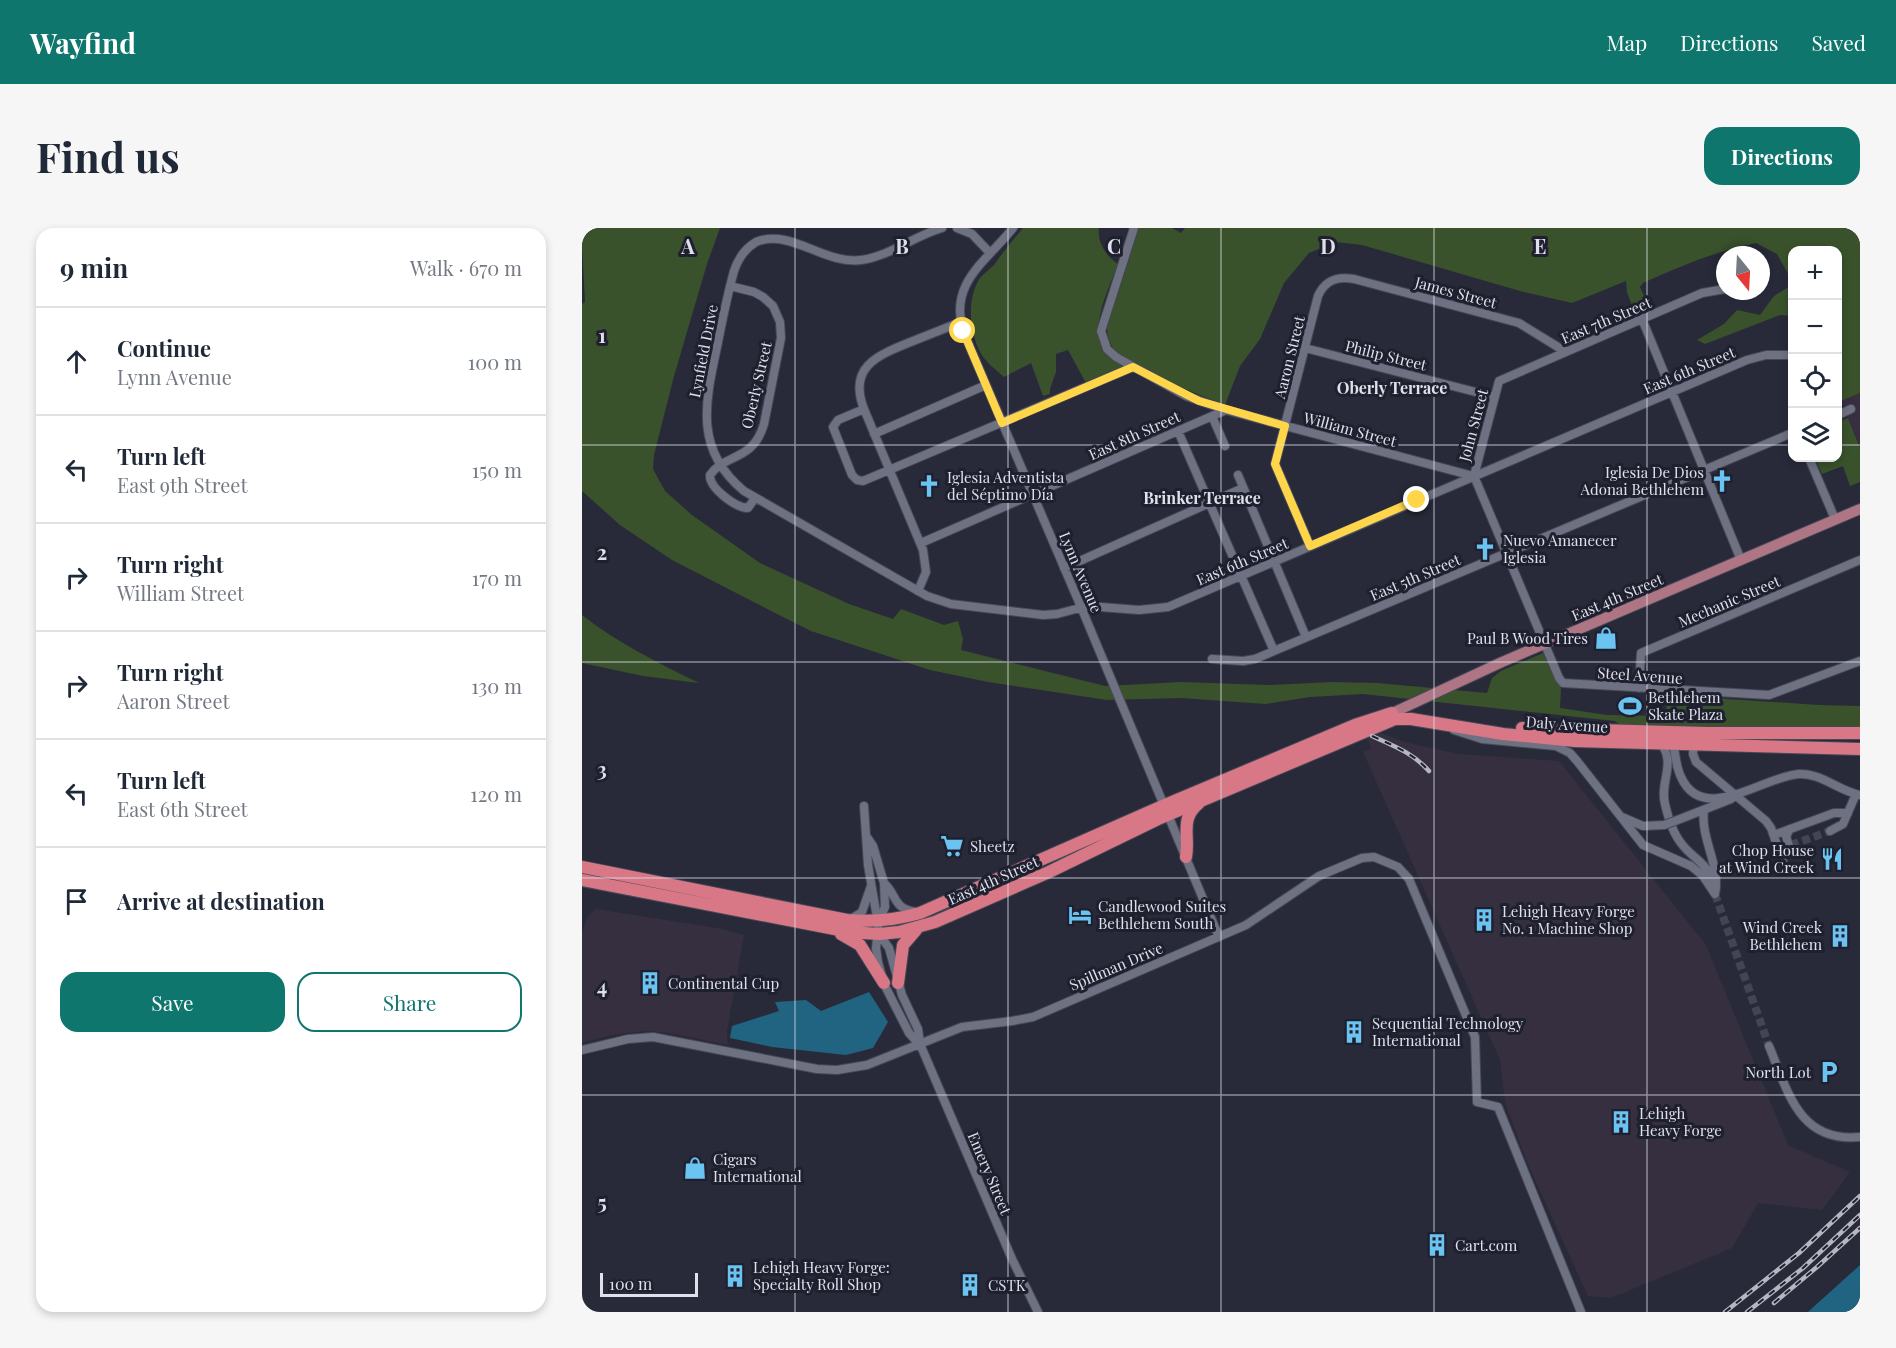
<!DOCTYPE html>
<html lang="en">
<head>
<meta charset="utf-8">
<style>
	body { margin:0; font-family:"Playfair Display",serif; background:#f6f6f7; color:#1f2937 }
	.controls { position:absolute; right:18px; top:18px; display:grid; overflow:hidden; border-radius:12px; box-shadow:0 3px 9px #0003 }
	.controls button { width:54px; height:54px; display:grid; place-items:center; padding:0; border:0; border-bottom:2px solid #e0e1e3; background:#fff; color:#1f2937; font:30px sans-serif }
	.compass { position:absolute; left:1134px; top:18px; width:54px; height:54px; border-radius:50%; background:#fff; box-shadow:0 3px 9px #0003; rotate:162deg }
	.scale { position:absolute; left:18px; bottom:15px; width:98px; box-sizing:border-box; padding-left:6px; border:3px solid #dfe0ea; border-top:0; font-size:16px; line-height:21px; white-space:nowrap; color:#dfe0ea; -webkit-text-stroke:4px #1f202f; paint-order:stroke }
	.stop { position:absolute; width:18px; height:18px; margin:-14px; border:4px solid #ffd54a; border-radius:50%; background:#fff }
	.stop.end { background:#ffd54a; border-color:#fff; box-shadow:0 2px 6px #0008 }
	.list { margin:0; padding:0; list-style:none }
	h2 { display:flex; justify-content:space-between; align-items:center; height:78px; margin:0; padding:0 24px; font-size:26px }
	h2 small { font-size:20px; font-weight:400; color:#747a83 }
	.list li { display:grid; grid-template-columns:39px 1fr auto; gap:18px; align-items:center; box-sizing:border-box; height:108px; padding:0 24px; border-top:2px solid #e0e1e3 }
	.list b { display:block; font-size:22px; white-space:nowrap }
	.list p { margin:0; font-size:20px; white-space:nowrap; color:#747a83 }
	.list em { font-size:20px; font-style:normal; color:#747a83 }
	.actions { display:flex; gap:12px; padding:18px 24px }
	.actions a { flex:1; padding:14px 0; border:2px solid #0f766e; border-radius:18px; text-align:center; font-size:21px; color:#0f766e }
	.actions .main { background:#0f766e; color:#fff }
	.icon { flex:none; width:33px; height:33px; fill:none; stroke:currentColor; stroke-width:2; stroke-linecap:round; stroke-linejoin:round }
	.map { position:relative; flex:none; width:1278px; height:1084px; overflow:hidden; border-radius:18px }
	header { display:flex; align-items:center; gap:36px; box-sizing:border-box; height:84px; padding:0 30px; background:#0f766e; color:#fff }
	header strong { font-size:28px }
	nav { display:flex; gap:33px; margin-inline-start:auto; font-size:21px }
	.intro { display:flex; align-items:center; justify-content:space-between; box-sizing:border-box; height:144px; padding:0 36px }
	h1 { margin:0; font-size:42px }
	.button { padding:15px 27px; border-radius:18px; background:#0f766e; color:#fff; font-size:21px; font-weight:700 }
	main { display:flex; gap:36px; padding:0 36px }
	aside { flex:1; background:#fff; border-radius:18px; box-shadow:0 3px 9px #0003 }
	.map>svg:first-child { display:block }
	.industrial { fill:#362f40 }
	.education { fill:#372f3f }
	.green { fill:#39522c }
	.water { fill:#206482 }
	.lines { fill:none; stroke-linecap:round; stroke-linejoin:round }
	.minor-tunnel { stroke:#434554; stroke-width:8; stroke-dasharray:8 4; stroke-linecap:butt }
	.minor-casing { stroke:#474855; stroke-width:10 }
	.major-casing { stroke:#474855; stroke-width:12 }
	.highway-casing { stroke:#474855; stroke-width:14 }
	.minor { stroke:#6e7182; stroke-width:8 }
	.major { stroke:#ae7585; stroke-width:10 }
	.highway { stroke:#d87887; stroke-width:12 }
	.rail-casing { stroke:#b5b6c1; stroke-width:4.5 }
	.rail { stroke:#1f202f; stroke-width:2; stroke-dasharray:7; stroke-linecap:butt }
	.minor-bridge-casing { stroke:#474855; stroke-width:10; stroke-linecap:butt }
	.minor-bridge { stroke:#6e7182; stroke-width:8 }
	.route { stroke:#ffd54a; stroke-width:8 }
	.grid { fill:none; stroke:#dfe0ea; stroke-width:1.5; stroke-opacity:0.55 }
	.labels { text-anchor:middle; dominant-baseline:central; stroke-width:6; stroke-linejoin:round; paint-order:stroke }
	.street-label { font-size:15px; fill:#dfe0ea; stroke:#1f202f }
	.poi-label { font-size:15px; fill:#dfe0ea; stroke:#1f202f; text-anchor:start }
	.neighbourhood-label { font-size:16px; font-weight:bold; fill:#dfe0ea; stroke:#1f202f }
	.grid-label { font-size:20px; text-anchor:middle; font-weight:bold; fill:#dfe0ea; stroke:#1f202f; stroke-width:6; stroke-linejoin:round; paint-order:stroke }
</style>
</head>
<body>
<header>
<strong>Wayfind</strong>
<nav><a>Map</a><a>Directions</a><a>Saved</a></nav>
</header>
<div class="intro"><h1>Find us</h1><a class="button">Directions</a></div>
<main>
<aside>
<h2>9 min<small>Walk · 670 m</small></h2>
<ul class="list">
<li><svg class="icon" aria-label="ahead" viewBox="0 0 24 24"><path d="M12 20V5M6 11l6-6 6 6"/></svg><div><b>Continue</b><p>Lynn Avenue</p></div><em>100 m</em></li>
<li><svg class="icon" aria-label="left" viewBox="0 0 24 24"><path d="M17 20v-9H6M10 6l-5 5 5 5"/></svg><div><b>Turn left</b><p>East 9th Street</p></div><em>150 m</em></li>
<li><svg class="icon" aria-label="right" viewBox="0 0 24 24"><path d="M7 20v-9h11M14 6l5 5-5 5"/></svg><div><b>Turn right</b><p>William Street</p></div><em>170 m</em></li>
<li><svg class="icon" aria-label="right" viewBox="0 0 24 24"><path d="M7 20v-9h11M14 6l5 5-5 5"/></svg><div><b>Turn right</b><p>Aaron Street</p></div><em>130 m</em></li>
<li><svg class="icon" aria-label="left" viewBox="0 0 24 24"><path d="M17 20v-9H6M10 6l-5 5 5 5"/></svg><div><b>Turn left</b><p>East 6th Street</p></div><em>120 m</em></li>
<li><svg class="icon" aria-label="arrive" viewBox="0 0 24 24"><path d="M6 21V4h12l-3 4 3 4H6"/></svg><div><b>Arrive at destination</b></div></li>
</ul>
<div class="actions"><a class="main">Save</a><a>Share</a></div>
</aside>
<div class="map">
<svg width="1278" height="1084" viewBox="0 0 1278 1084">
	<rect width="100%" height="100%" fill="#282a39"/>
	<path class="industrial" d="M799,505L823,514L876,526L977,533L1124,717L1206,917L1268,944L1240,982L1176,975L1150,1020L1029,1070L1006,1068L947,939L923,875L918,832L781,524L789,520L785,510Z
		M14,681L141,701L162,707L145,803L146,817L88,805L64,803L30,807L0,815V704L6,688Z"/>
	<path class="education" d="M1278,165V218L1259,173Z"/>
	<path class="green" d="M6,0H138L125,36L92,148L72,227L71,241L83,263L110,287L178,335L267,376L311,391L319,381L362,397L376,393L381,411L379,422L523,458L599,454L686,457L750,454L795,455L905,465L910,450L919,443L961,425L975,455L979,459L978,480L1025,487L1081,488L1084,484L1085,467L1237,477L1278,478V502L1038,497L1033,493L781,466L728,469L684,476L600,470L525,472L406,454L348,442L229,403L191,384L90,332L38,297L0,263V76L3,74L0,16Z
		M441,0H517C515,15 525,29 536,36C527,60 505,103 524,126C528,131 538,135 544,139L504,155L486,122L474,126V144L468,161V166L461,168L449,135L422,149C413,141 402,133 397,122C387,100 385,70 398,50C402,45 408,41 412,37C421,24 431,12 441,0Z
		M557,0H590L599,5L603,0H1278V165L1259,173L1256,167V22H1210V53L1195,26L1174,15C1135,23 1098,38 1061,55L1058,59L1069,84L1054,89L1045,64L1044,53L990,75L938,63L780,17L754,14L727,25L702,55L678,111L658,138L643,177C617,167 551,141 533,122C527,115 526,109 525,100Z
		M1210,57V88L1198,87L1123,116L1115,112L1142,96L1155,82L1178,87L1192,68Z
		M1266,190L1278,220V254L1268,258L1261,238L1240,246L1233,230H1256V194Z
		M0,387C36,415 76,435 117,455L61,448L0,435Z"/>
	<path class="water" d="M287,764L306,794L291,820L264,827L190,819L148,810L150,798L197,783L193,774L224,772L239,783Z
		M1278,1037V1084H1226L1227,1083Z"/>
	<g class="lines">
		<path class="minor-tunnel" d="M1209,617L1248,603
			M1133,666L1187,818"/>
		<g class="minor-casing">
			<path id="minor" d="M360,0C332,8 308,28 279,32C242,37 209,0 174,14C162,21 156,31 152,43C145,68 140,94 135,119C123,175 112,222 162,263L345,368L369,376L461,387L475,386L505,378L557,382L586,379L1165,132L1184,127H1210
				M375,0L390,6L408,25
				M431,0C404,34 367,54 381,103L499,379L637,709
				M552,0L519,103L525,121L534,129L604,168L644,182L891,248
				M148,58L172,64L181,69L191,78L198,94L199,110L182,196C171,234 143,225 128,247C127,260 154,280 166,280L173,270
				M1060,91L1159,332
				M723,120L913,169
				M282,181L256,192L251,199L270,247L275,252L281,253L551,139
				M1256,187L1269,181
				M630,188L643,218
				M596,203L692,423
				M292,206L404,157
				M1227,230L1253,291
				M656,247L724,409
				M892,248L977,450L981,455L1187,467L1278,433
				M892,248L917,153L1120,65L1143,61
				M339,315L644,182
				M728,318L693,236L736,68C743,52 755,48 772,51L937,95L984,124
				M482,340L661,260
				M336,363L344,344L341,322L282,181C266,140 294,128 326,115C344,108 361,101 379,94
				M630,431L661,433L673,431L1210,205
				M1057,460L1059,425L1278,332
				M872,502L900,511L974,518L988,525L995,533L1061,617L1109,638L1121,648L1133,666C1139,638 1118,610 1122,582
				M1090,512C1094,524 1093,537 1099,549C1121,598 1182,548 1217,546C1239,545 1257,563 1278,567
				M1077,513C1096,535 1077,553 1083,576C1086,589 1091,605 1099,615C1109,629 1122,633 1130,650
				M1112,513L1111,526L1114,534L1184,593L1189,600L1202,637
				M282,578L286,637L294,684L297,692
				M1040,589L1061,598L1082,597
				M1093,593L1149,571
				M1248,603L1261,596L1274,566
				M1192,607L1252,585H1266
				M285,609L291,618L302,655L303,679L297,692L294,720L296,734L302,756L327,805L337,816
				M1207,618L1204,608L1208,601
				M302,655C316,668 310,680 334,684
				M269,691L280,684L289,658
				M297,706L307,720L320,767L336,801L338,816L430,1031L456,1084
				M1187,818C1206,864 1217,915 1278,909
				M0,822L46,811L71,809L235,841L255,842L285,837L380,799L430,793L451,789L664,697L737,648L780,630L792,629L816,639L827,651L893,809L895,874L916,879L999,1084"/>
		</g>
		<g class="major-casing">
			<path id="major" d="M804,488L920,434L1278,281"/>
		</g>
		<g class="highway-casing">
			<path id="highway" d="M940,500L1125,505H1278
				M604,629C608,608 597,591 617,575
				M0,639L265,692C290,694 314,692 338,685L583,577L773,497L810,485
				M0,652L268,704L297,706L317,704L353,694L467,644L576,591L813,491H829L921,506L993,513L1278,521
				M259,706L278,717L302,755
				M316,755L321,717L334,702"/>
		</g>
		<use href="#minor" class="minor"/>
		<use href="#major" class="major"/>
		<use href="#highway" class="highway"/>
		<g class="rail-casing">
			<path id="rail" d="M790,508C812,518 831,525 847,543
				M1192,1075L1235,1039L1278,1000
				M1143,1084L1217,1025L1278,968
				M1165,1084L1221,1040L1278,987"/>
		</g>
		<use href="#rail" class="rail"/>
		<g class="minor-bridge-casing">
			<path id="minor-bridge" d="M1082,597L1093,593"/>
		</g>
		<use href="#minor-bridge" class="minor-bridge"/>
	</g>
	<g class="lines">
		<path class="route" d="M381,103L420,195L551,139L617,173L703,198L693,236L728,318L835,272"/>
	</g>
	<path class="grid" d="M213,0V1084M426,0V1084M639,0V1084M852,0V1084M1065,0V1084M0,217H1210M1256,217H1278M0,434H1278M0,650H1278M0,867H1278"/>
	<defs>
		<g id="church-bare" transform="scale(1.8)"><path d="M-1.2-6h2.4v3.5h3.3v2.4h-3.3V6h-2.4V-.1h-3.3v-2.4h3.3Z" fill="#6bc3f2" stroke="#1f202f" stroke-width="2.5" paint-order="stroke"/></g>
		<g id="shop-bare" transform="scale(1.8)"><path d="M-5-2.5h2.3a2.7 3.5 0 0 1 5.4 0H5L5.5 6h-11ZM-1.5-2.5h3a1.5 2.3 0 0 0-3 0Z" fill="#6bc3f2" stroke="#1f202f" stroke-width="2.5" paint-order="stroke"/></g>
		<g id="stadium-bare" transform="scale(1.8)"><path d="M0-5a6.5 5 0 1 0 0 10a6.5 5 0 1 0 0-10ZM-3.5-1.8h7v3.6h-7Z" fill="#6bc3f2" stroke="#1f202f" stroke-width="2.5" paint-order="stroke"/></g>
		<g id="supermarket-bare" transform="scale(1.8)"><path d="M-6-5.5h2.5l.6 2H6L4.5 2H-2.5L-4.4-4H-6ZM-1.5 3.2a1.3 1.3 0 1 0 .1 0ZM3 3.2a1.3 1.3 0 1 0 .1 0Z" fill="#6bc3f2" stroke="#1f202f" stroke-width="2.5" paint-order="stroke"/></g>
		<g id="restaurant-bare" transform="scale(1.8)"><path d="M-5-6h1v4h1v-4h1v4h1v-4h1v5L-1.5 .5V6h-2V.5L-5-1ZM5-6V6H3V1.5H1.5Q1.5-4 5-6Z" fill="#6bc3f2" stroke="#1f202f" stroke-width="2.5" paint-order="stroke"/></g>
		<g id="hotel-bare" transform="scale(1.8)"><path d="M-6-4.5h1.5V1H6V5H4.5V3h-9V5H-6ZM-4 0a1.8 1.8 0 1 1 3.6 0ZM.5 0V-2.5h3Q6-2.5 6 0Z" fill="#6bc3f2" stroke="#1f202f" stroke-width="2.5" paint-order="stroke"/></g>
		<g id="building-bare" transform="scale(1.8)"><path d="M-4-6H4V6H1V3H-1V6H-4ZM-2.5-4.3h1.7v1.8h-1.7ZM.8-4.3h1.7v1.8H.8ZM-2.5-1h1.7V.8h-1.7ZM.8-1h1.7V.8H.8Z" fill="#6bc3f2" stroke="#1f202f" stroke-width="2.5" paint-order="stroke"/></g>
		<g id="parking-bare" transform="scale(1.8)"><path d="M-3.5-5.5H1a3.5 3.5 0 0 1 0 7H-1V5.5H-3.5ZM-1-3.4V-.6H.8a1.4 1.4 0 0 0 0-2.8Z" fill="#6bc3f2" stroke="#1f202f" stroke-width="2.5" paint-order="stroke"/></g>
	</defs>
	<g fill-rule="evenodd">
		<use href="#church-bare" x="1140" y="253"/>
		<use href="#church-bare" x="347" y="258"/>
		<use href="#church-bare" x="903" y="321"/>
		<use href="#shop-bare" x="1024" y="410"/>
		<use href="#stadium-bare" x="1048" y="478"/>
		<use href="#supermarket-bare" x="370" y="618"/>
		<use href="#restaurant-bare" x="1250" y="631"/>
		<use href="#hotel-bare" x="498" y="687"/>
		<use href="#building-bare" x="902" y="692"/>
		<use href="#building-bare" x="1258" y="708"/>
		<use href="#building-bare" x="68" y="755"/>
		<use href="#building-bare" x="772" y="804"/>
		<use href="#parking-bare" x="1247" y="844"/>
		<use href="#building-bare" x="1039" y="894"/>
		<use href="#shop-bare" x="113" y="940"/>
		<use href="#building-bare" x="855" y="1017"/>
		<use href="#building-bare" x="153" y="1048"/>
		<use href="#building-bare" x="388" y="1057"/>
	</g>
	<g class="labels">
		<g class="street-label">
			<text transform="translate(874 64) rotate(15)">James Street</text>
			<text transform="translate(1024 92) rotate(-23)">East 7th Street</text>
			<text transform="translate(121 123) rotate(-79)">Lynfield Drive</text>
			<text transform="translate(804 127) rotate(14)">Philip Street</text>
			<text transform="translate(707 129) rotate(-76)">Aaron Street</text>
			<text transform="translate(1107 142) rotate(-23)">East 6th Street</text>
			<text transform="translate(174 157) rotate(-77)">Oberly Street</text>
			<text transform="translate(891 197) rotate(-75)">John Street</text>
			<text transform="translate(768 201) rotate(15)">William Street</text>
			<text transform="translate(552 207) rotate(-24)">East 8th Street</text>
			<text transform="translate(660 333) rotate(-23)">East 6th Street</text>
			<text transform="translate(499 344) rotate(67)">Lynn Avenue</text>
			<text transform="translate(833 349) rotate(-23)">East 5th Street</text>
			<text transform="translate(1035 369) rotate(-23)">East 4th Street</text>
			<text transform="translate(1147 373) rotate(-23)">Mechanic Street</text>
			<text transform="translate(1058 447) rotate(4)">Steel Avenue</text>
			<text transform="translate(985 496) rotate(4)">Daly Avenue</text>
			<text transform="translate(411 652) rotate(-24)">East 4th Street</text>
			<text transform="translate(534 738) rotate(-23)">Spillman Drive</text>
			<text transform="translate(408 945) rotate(67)">Emery Street</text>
		</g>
		<g class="poi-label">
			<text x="1122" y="244" text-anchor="end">Iglesia De Dios<tspan x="1122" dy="17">Adonai Bethlehem</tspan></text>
			<text x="365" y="249">Iglesia Adventista<tspan x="365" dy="17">del Séptimo Día</tspan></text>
			<text x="921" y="312">Nuevo Amanecer<tspan x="921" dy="17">Iglesia</tspan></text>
			<text x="1006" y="410" text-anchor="end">Paul B Wood Tires</text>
			<text x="1066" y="469">Bethlehem<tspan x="1066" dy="17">Skate Plaza</tspan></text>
			<text x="388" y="618">Sheetz</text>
			<text x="1232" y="622" text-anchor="end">Chop House<tspan x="1232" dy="17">at Wind Creek</tspan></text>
			<text x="516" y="678">Candlewood Suites<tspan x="516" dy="17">Bethlehem South</tspan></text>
			<text x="920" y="683">Lehigh Heavy Forge<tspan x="920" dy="17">No. 1 Machine Shop</tspan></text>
			<text x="1240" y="699" text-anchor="end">Wind Creek<tspan x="1240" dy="17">Bethlehem</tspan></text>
			<text x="86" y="755">Continental Cup</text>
			<text x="790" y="795">Sequential Technology<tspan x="790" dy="17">International</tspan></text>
			<text x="1229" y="844" text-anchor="end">North Lot</text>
			<text x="1057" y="885">Lehigh<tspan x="1057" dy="17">Heavy Forge</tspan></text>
			<text x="131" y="931">Cigars<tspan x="131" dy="17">International</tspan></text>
			<text x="873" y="1017">Cart.com</text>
			<text x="171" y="1039">Lehigh Heavy Forge:<tspan x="171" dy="17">Specialty Roll Shop</tspan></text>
			<text x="406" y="1057">CSTK</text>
		</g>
		<g class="neighbourhood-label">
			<text x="810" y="159">Oberly Terrace</text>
			<text x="620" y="269">Brinker Terrace</text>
		</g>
	</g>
	<g class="grid-label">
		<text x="106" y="26">A</text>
		<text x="320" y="26">B</text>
		<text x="532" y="26">C</text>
		<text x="746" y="26">D</text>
		<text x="958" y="26">E</text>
		<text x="20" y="115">1</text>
		<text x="20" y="332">2</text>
		<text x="20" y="549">3</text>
		<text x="20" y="766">4</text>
		<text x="20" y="982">5</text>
	</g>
</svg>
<div class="controls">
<button>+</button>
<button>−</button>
<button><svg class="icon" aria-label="locate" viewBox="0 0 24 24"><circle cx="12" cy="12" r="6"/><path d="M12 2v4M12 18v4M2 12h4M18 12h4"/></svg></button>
<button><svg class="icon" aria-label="layers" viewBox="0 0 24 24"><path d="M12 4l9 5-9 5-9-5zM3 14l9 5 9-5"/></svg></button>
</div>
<svg class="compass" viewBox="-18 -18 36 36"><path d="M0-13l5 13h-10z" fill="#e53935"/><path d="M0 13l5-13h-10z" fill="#747a83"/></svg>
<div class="scale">100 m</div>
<div class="stop" style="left:381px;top:103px"></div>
<div class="stop end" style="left:835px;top:272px"></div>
</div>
</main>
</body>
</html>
